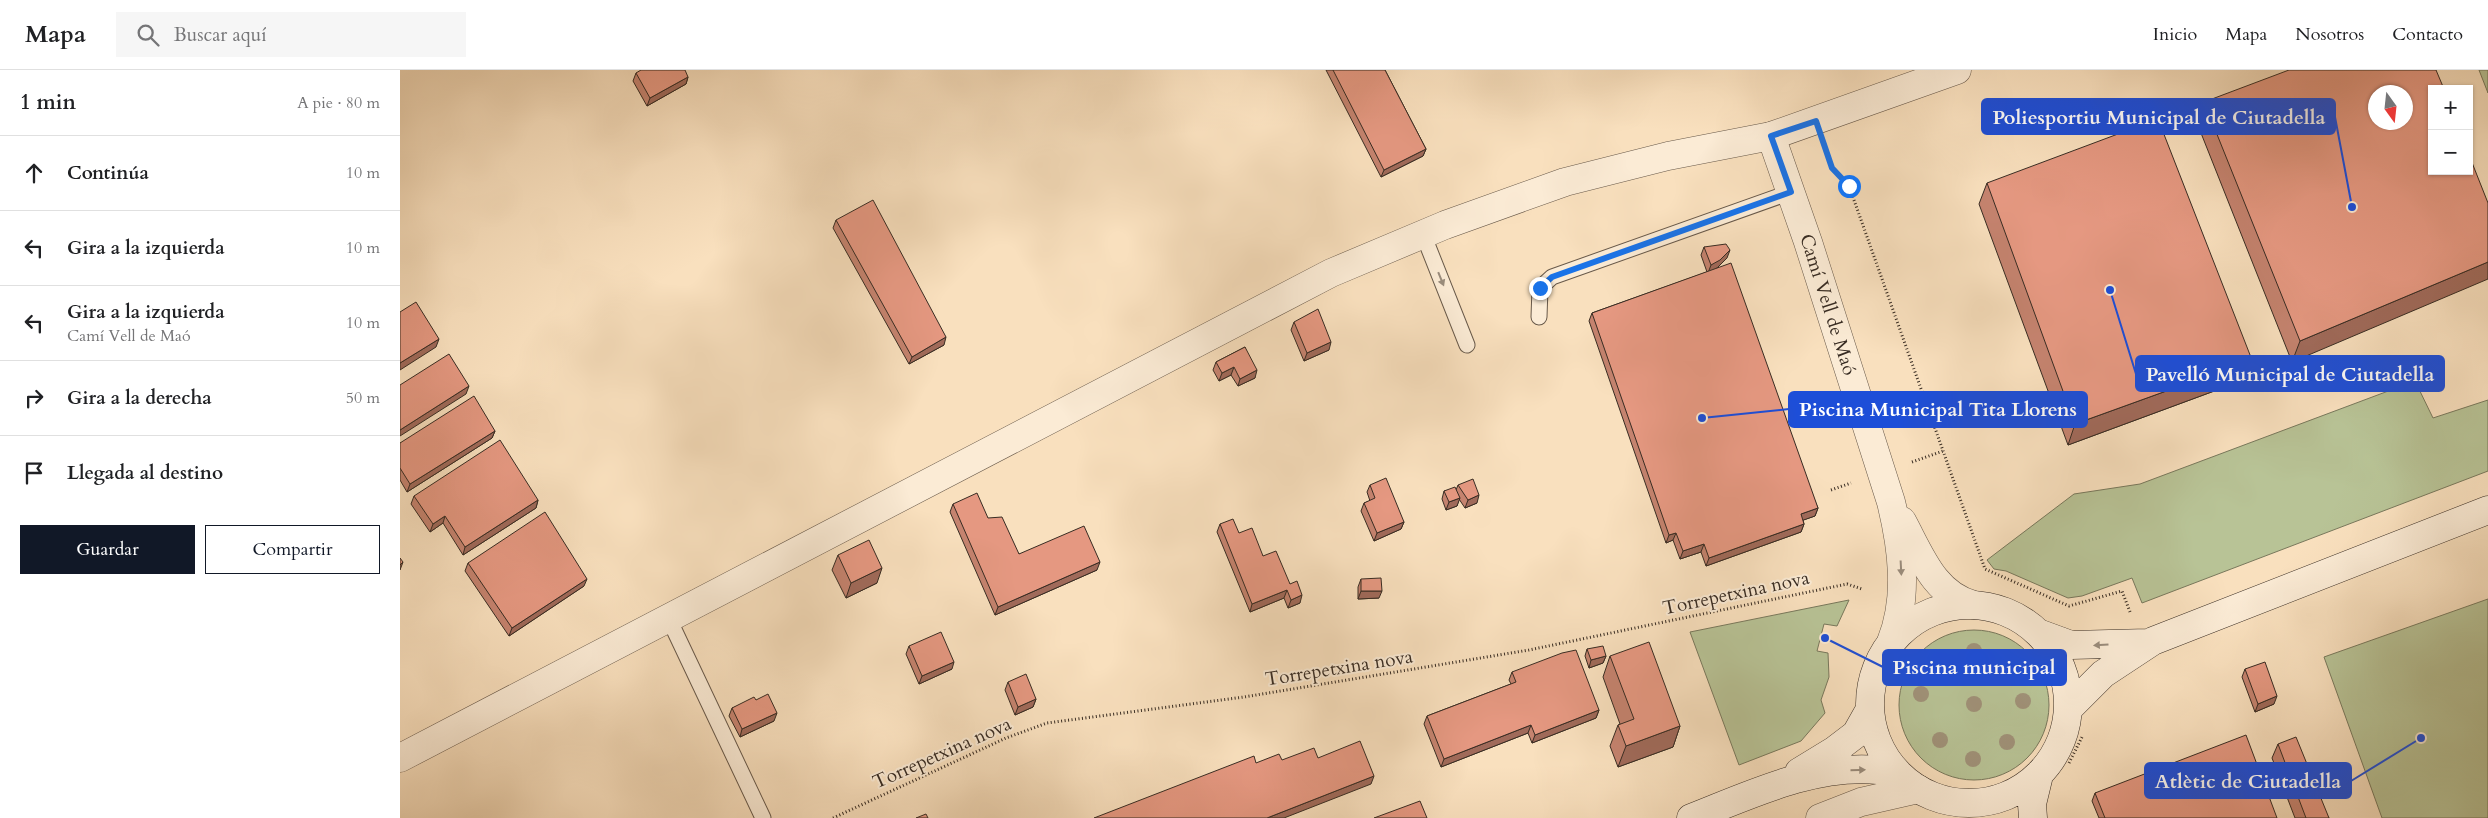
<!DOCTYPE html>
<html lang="es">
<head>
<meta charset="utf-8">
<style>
	body { margin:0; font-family:Cardo,serif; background:#f6f6f6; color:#202124 }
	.controls { position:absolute; right:15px; top:15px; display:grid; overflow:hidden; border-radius:0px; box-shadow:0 1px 4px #0004 }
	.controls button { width:45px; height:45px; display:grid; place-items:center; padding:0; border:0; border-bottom:1px solid #e0e0e0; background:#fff; color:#202124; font:25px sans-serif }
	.compass { position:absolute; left:1968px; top:15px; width:45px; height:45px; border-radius:50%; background:#fff; box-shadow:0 1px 4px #0004; rotate:165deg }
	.stop { position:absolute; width:15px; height:15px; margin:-11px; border:4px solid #1a73e8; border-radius:50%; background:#fff }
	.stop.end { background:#1a73e8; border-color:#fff; box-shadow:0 1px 5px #0008 }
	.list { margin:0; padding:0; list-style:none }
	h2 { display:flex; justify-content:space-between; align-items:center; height:65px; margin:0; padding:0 20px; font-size:21px }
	h2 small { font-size:16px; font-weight:400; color:#757577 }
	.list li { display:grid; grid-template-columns:32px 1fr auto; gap:15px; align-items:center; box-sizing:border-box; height:75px; padding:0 20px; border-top:1px solid #e0e0e0 }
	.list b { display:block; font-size:19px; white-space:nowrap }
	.list p { margin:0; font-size:16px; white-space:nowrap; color:#757577 }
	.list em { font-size:16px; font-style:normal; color:#757577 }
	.actions { display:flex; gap:10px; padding:15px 20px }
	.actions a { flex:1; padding:11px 0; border:1px solid #111827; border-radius:0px; text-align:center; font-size:18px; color:#111827 }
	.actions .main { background:#111827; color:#fff }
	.icon { flex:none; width:28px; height:28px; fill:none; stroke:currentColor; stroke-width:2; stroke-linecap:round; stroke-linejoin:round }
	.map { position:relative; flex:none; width:2088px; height:748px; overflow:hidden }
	header { display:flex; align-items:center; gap:30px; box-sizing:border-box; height:70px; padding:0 25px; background:#fff; border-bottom:1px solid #e0e0e0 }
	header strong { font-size:24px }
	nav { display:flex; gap:28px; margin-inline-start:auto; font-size:18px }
	.search { width:350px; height:45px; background:#f6f6f6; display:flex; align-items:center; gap:12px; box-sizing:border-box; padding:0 18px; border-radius:0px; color:#757577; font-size:19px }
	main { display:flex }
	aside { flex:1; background:#fff }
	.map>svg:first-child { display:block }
	.green { fill:#b8c396; stroke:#78785c }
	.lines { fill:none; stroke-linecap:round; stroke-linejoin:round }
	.lane-casing { stroke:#68594a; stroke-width:17 }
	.street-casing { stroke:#68594a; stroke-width:29 }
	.secondary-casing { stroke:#382c23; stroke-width:29 }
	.path { stroke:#382c23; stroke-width:3; stroke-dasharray:1 2.5; stroke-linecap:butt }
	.lane { stroke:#fbebd5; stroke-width:15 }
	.street { stroke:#fbebd5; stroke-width:28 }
	.secondary { stroke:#fbebd5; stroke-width:28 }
	.tree { fill:#a09279 }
	.wall { fill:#c5836f; stroke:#382c23 }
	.shaded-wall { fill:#a06a5a; stroke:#382c23 }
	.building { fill:#e59881; stroke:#382c23; fill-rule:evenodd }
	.oneway { fill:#9a8c7c }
	.route { stroke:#1a73e8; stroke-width:6 }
	.labels { text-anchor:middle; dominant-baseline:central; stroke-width:4; stroke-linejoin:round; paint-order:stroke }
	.street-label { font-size:19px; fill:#382c23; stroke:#fbebd5 }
	.leader { fill:none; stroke:#1d4ed8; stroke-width:2 }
	.callout-dot { fill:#1d4ed8; stroke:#fbebd5; stroke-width:2 }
	.callout { fill:#1d4ed8; stroke:#1d4ed8; stroke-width:2 }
	.callout-label { font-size:20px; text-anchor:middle; font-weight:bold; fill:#fff }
</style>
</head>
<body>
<header>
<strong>Mapa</strong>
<div class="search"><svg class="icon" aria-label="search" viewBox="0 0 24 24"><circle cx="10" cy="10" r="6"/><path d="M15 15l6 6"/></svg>Buscar aquí</div>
<nav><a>Inicio</a><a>Mapa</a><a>Nosotros</a><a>Contacto</a></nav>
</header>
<main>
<aside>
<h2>1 min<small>A pie · 80 m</small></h2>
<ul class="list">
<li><svg class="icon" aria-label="ahead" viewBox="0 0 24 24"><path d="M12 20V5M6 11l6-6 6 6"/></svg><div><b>Continúa</b></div><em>10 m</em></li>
<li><svg class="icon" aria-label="left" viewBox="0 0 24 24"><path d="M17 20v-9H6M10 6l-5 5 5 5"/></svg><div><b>Gira a la izquierda</b></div><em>10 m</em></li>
<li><svg class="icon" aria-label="left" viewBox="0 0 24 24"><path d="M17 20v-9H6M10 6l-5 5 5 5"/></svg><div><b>Gira a la izquierda</b><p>Camí Vell de Maó</p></div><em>10 m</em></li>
<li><svg class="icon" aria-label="right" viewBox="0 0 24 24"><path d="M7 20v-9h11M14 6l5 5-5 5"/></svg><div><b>Gira a la derecha</b></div><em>50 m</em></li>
<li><svg class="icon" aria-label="arrive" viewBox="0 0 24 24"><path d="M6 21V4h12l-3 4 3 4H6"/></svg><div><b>Llegada al destino</b></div></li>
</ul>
<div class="actions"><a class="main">Guardar</a><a>Compartir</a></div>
</aside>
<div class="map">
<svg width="2088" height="748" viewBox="0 0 2088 748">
	<rect width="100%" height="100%" fill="#f9e0be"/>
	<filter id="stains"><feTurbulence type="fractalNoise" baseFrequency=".004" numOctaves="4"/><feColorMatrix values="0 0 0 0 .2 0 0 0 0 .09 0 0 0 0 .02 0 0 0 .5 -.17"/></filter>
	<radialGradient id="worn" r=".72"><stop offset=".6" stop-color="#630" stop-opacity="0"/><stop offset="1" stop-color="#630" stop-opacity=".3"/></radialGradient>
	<path class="green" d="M2079,0H2088V23Z
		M2015,311L2033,348L2088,330V401L1742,533L1732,508L1682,526L1668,528L1606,501L1594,499L1587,490L1674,424L1740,414Z
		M2088,529V748H1982L1924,587Z
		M1449,530L1437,556L1424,554L1417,581L1428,583L1429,607L1421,630L1425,643L1401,671L1339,695L1290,562Z
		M1499 635a75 75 0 1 1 150 0a75 75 0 1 1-150 0Z"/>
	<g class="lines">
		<g class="lane-casing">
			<path id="lane" d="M1023,164L1067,275
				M1139,247L1140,218L1152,207L1391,122
				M269,549L363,748"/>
		</g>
		<g class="street-casing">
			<g id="street">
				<path id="s1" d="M1371,66L1408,172L1491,432C1502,477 1509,528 1491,572"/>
				<path d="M1502,451C1520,484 1534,525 1574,535"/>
				<path d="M0,688L931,203L1045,155L1165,112L1268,86L1371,66L1557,0"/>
				<path d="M1420,748L1461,732L1518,719"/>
			</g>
		</g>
		<g class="secondary-casing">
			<path id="secondary" d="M1470 634a99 99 0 1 1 198 0a99 99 0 1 1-198 0Z
				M1641,564L1671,575L1748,573
				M1669,638L1703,604L1753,571L2088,440
				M1399,702L1435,680L1456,664L1469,641
				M1291,748C1350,725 1413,694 1478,700C1486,701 1495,706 1503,708
				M1633,748L1632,734L1639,705"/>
		</g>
		<path class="path" d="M1426,79L1432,98L1449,116L1585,499L1669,536L1722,521L1730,542
			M1512,392L1543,381
			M1431,420L1451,413
			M1669,693L1682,667
			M433,748L606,668L647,653L844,627L1129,580L1447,514L1462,519"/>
		<use href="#lane" class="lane"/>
		<use href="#street" class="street"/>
		<use href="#secondary" class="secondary"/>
	</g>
	<g class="tree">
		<circle cx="1574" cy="581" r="8"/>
		<circle cx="1521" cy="624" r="8"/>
		<circle cx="1623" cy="631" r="8"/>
		<circle cx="1574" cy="634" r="8"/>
		<circle cx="1540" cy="670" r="8"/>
		<circle cx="1607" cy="672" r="8"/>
		<circle cx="1573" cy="689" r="8"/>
	</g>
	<path class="wall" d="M926,0H985L1026,79L1023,86L981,107Z
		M2036,0L1892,292L1797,53L1804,32Z
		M236,3L288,7L286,14L247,36L233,11Z
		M1587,113L1852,290L1844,310L1668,375L1579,134Z
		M436,150L544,275L509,294L433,158Z
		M1304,177L1327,188L1317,198L1314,200L1418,438L1415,446L1403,450L1404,454L1401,462L1306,496L1301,482L1280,489L1273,470L1266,473L1189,251L1192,243L1307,202L1301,185Z
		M894,252L929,280L904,291L891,260Z
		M845,277L855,308L838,316L831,305L819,311L813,300L816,292Z
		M95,361L92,368L7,422L0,410V373Z
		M970,415L1004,452L1001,459L974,471L961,441L964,433L970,431L967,422Z
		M1058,415L1077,433L1065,438L1059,429L1057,436L1046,440L1042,429L1044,421L1056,420Z
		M14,426L138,430L136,438L63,485L43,453L30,462L11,434Z
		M553,434L588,448L619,484L697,500L595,545L550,442Z
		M820,454L839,463L863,486L890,514L900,533L888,538L884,528L850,542L817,462Z
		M438,485L477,513L446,528L432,500Z
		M68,493L184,516L109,566L65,501Z
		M961,509L979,528L958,529V517Z
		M509,576L552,599L519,614L506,584Z
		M1187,579L1206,586L1203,593L1189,598L1185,586Z
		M1210,586L1280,656L1273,677L1218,697L1210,676L1218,655L1220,654L1203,607Z
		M1845,599L1874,634L1855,642L1842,607Z
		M1112,602L1199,640L1196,648L1132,673L1128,663L1041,697L1024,654L1027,646L1111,614L1109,610Z
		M608,612L636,629L633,637L615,645L605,620Z
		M356,630L374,651L340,667L329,646L332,638Z
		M1878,674L1929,748H1895L1872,688Z
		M1695,723L1877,748H1699L1692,731Z"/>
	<path class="shaded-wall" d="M288,7L286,14L247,36L250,28Z
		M1026,79L1023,86L981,107L984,100Z
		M1330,180L1327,188L1317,198L1308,203L1311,195Z
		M2088,192V209L1892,292L1900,271Z
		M546,267L544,275L509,294L512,287Z
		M39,269L36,277L0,300V293Z
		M931,272L929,280L904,291L907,283Z
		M1852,290L1844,310L1668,375L1675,354Z
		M834,297L831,305L819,311L822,303Z
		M857,300L855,308L838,316L840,309Z
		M69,316L66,324L0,366V360Z
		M95,361L92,368L7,422L10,414Z
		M1079,425L1077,433L1065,438L1068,430Z
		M1060,428L1057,436L1046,440L1049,432Z
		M138,430L136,438L63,485L65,477Z
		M1418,438L1415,446L1398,452L1401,444Z
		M45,446L43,453L30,462L33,454Z
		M1004,452L1001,459L974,471L977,463Z
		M1404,454L1401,462L1306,496L1309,488Z
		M1276,463L1273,470L1266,473L1269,465Z
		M1304,474L1301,482L1280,489L1283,481Z
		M3,492L0,500V495Z
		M700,492L697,500L595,545L598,537Z
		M482,498L477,513L446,528L451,513Z
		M187,509L184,516L109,566L112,558Z
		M887,520L884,528L850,542L852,534Z
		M961,521H982L979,528L958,529Z
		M902,525L900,533L888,538L891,530Z
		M1206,586L1203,593L1189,598L1191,590Z
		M554,592L552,599L519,614L522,606Z
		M1877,626L1874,634L1855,642L1858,634Z
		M636,629L633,637L615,645L618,637Z
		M1199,640L1196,648L1132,673L1135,665Z
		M377,643L374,651L340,667L342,659Z
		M1131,655L1128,663L1041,697L1044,689Z
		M1280,656L1273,677L1218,697L1226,676Z
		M974,706L971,714L884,748H867Z"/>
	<path class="building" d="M241,0H285L288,7L250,28L236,3Z
		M933,0H985L1026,79L984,100Z
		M1889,0H2036L2044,19H2032V101H2069V85L2088,133V192L1900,271L1804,32ZM1976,22H2006V52H1976Z
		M1758,49L1852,290L1675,354L1587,113Z
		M473,130L546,267L512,287L436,150Z
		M1326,174L1330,180L1320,190L1311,195L1304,177Z
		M1331,193L1418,438L1401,444L1404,454L1309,488L1304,474L1283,481L1276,463L1269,465L1192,243Z
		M16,232L39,269L0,293V242Z
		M918,239L931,272L907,283L894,252Z
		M845,277L857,300L840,309L834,297L822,303L816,292Z
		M49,284L69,316L0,360V315Z
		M74,326L95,361L10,414L0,398V373Z
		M100,370L138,430L65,477L45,446L33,454L14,426Z
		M986,408L1004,452L977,463L964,433L975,428L970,415Z
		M1073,409L1079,425L1068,430L1058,415Z
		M1055,417L1060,428L1049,432L1044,421Z
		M577,423L588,448L602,447L619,484L684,456L700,492L598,537L553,434Z
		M145,442L187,509L112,558L68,493Z
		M833,449L839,463L852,458L863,486L876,481L890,514L897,511L902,525L891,530L887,520L852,534L820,454Z
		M469,470L482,498L451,513L438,485Z
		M0,488L3,492L0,495Z
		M981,508L982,521H961V509Z
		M541,562L554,592L522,606L509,576Z
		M1249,572L1280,656L1226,676L1218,655L1234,649L1210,586Z
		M1203,576L1206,586L1191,590L1187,579Z
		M1176,580L1199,640L1135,665L1131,655L1044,689L1027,646L1116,612L1112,602L1162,583Z
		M1865,592L1877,626L1858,634L1845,599Z
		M626,604L636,629L618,637L608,612Z
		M368,624L377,643L342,659L332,638L354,627L356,630Z
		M1846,665L1877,748H1705L1695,723Z
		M1896,667L1929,748H1906L1878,674Z
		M960,671L974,706L867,748H694L854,686L856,693L879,684L882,690L914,678L918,688Z
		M1020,731L1027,748H974Z
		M526,744L528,748H516Z"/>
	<defs><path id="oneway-solid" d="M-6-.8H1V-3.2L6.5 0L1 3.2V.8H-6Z" transform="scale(1.25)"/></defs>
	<g class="oneway">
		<use href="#oneway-solid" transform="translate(1041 209) rotate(68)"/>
		<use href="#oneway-solid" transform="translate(1501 498) rotate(87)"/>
		<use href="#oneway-solid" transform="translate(1701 575) rotate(176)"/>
		<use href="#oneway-solid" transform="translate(1458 700) rotate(-1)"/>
	</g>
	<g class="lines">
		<path class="route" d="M1140,218L1152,207L1391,122L1371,66L1416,51L1432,98L1449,116"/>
	</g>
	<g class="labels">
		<g class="street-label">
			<text stroke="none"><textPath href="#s1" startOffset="178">Camí Vell de Maó</textPath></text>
			<text transform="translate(1336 523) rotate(-12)">Torrepetxina nova</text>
			<text transform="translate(939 598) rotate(-9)">Torrepetxina nova</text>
			<text transform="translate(542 683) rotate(-24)">Torrepetxina nova</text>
		</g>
	</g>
	<path class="leader" d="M1952 137L1935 47M1710 220L1736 304M1302 348L1389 339M1425 568L1483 597M2021 668L1951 711"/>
	<g class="callout-dot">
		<circle cx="1952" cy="137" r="5"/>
		<circle cx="1710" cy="220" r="5"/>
		<circle cx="1302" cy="348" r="5"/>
		<circle cx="1425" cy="568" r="5"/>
		<circle cx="2021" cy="668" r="5"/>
	</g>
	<g class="callout">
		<rect x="1582" y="29" width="353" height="35" rx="5"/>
		<rect x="1736" y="286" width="308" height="35" rx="5"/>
		<rect x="1389" y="322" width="298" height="35" rx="5"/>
		<rect x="1483" y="580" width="183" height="35" rx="5"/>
		<rect x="1745" y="693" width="206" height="35" rx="5"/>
	</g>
	<g class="callout-label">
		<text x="1759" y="54">Poliesportiu Municipal de Ciutadella</text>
		<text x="1890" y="311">Pavelló Municipal de Ciutadella</text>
		<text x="1538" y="346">Piscina Municipal Tita Llorens</text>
		<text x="1574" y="604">Piscina municipal</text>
		<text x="1848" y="718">Atlètic de Ciutadella</text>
	</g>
	<rect width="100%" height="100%" filter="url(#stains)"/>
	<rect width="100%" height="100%" fill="url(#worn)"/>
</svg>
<div class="controls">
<button>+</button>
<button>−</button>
</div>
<svg class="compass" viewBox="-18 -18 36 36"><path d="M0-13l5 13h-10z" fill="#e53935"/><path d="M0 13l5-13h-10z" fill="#757577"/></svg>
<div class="stop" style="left:1449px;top:116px"></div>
<div class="stop end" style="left:1140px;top:218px"></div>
</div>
</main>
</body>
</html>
